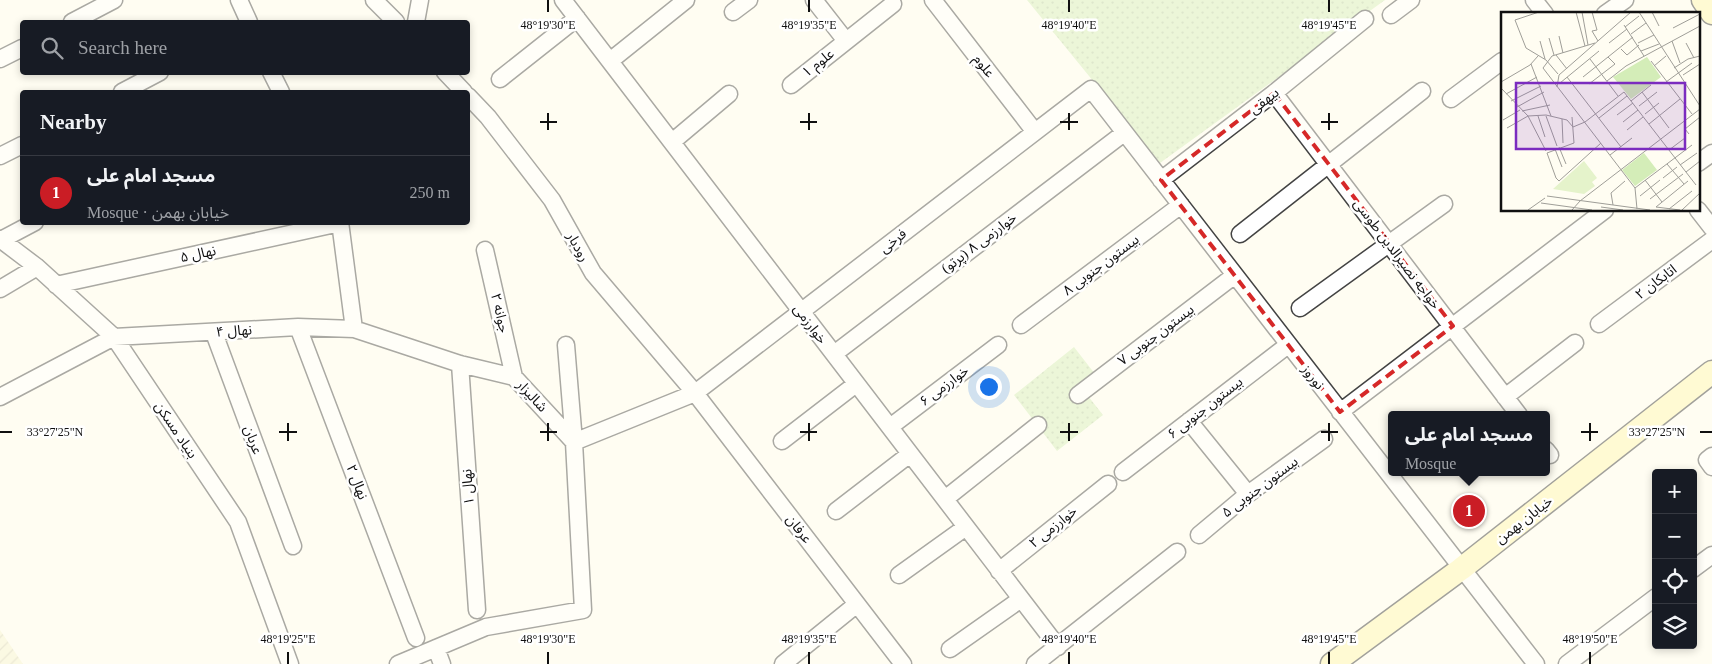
<!DOCTYPE html>
<html lang="en">
<head>
<meta charset="utf-8">
<style>
	body { margin:0; font-family:"Times New Roman","Noto Sans Arabic",serif; background:#242831; color:#f1f3f6 }
	.controls { position:absolute; right:15px; bottom:15px; display:grid; overflow:hidden; border-radius:5px; box-shadow:0 2px 8px #0003 }
	.controls button { width:45px; height:45px; display:grid; place-items:center; padding:0; border:0; border-bottom:1px solid #363941; background:#171b24; color:#f1f3f6; font:25px sans-serif }
	.you { position:absolute; left:988px; top:386px; width:18px; height:18px; margin:-12px; border:4px solid #fff; border-radius:50%; background:#1a73e8; box-shadow:0 0 0 8px #1a73e833 }
	.badge { display:grid; place-items:center; width:32px; height:32px; border-radius:50%; background:#ca1d25; color:#fff; font-size:16px; font-weight:700 }
	.pin { position:absolute; translate:-50% -50%; border:2px solid #fff; box-shadow:0 1px 5px #0006 }
	.popup { position:absolute; left:1388px; top:411px; width:162px; height:65px; box-sizing:border-box; display:grid; place-content:center; border-radius:5px; background:#171b24; filter:drop-shadow(0 1px 4px #0005); font-size:16px; white-space:nowrap; color:#9ea1a6 }
	.popup b { font-size:19px; color:#f1f3f6 }
	.popup::after { content:''; position:absolute; left:50%; top:100%; margin-left:-10px; border:10px solid transparent; border-top-color:#171b24 }
	.list { margin:0; padding:0; list-style:none }
	h2 { display:flex; justify-content:space-between; align-items:center; height:65px; margin:0; padding:0 20px; font-size:21px }
	h2 small { font-size:16px; font-weight:400; color:#9ea1a6 }
	.list li { display:grid; grid-template-columns:32px 1fr auto; gap:15px; align-items:center; box-sizing:border-box; height:70px; padding:0 20px; border-top:1px solid #363941 }
	.list b { display:block; font-size:19px; white-space:nowrap }
	.list p { margin:0; font-size:16px; white-space:nowrap; color:#9ea1a6 }
	.list em { font-size:16px; font-style:normal; color:#9ea1a6 }
	.icon { flex:none; width:28px; height:28px; fill:none; stroke:currentColor; stroke-width:2; stroke-linecap:round; stroke-linejoin:round }
	.map { position:relative; flex:none; width:1712px; height:664px; overflow:hidden }
	.search { position:absolute; background:#171b24; box-shadow:0 2px 8px #0003; left:20px; top:20px; width:450px; height:55px; display:flex; align-items:center; gap:12px; box-sizing:border-box; padding:0 18px; border-radius:5px; color:#9ea1a6; font-size:19px }
	.panel { position:absolute; background:#171b24; box-shadow:0 2px 8px #0003; left:20px; top:90px; width:450px; height:135px; border-radius:5px }
	.map>svg:first-child { display:block }
	.farmland { fill:url(#farmland-furrows) }
	.grass { fill:url(#grass-dots) }
	.lines { fill:none; stroke-linecap:round; stroke-linejoin:round }
	.street-casing { stroke:#434343; stroke-width:19 }
	.secondary-casing { stroke:#323232; stroke-width:25 }
	.street { stroke:#fff; stroke-width:16 }
	.secondary { stroke:#fff6ad; stroke-width:22 }
	.marked { fill:none; stroke:#d62828; stroke-width:4; stroke-dasharray:10 6; stroke-linejoin:round }
	.ticks { fill:none; stroke:#101010; stroke-width:2 }
	.labels { text-anchor:middle; dominant-baseline:central; stroke-width:5; stroke-linejoin:round; paint-order:stroke }
	.street-label { font-size:14px; fill:#101010; stroke:#fff }
	.inset-road { fill:none; stroke:#9f9e98; stroke-width:1 }
	.view { fill:#7b2cbf; fill-opacity:0.15; stroke:#7b2cbf; stroke-width:2.5 }
	.inset-edge { fill:none; stroke:#101010; stroke-width:2.5 }
	.ticks-label { font-size:12px; text-anchor:middle; fill:#101010; stroke:#fff; stroke-width:5; stroke-linejoin:round; paint-order:stroke }
</style>
</head>
<body>
<div class="map">
<svg width="1712" height="664" viewBox="0 0 1712 664">
	<defs>
		<pattern id="farmland-furrows" width="10" height="10" patternUnits="userSpaceOnUse" patternTransform="scale(1.25)"><rect width="10" height="10" fill="#f7f4d0"/><path d="M-1 1l2-2M0 10L10 0M9 11l2-2" fill="none" stroke="#d3d0b2"/></pattern>
		<pattern id="grass-dots" width="8" height="8" patternUnits="userSpaceOnUse" patternTransform="scale(1.25)"><rect width="8" height="8" fill="#d4edb8"/><path d="M2 2h.1M6 6h.1" fill="none" stroke="#b5ca9d" stroke-width="1.8" stroke-linecap="round"/></pattern>
	</defs>
	<rect width="100%" height="100%" fill="#fffdf2"/>
	<path class="farmland" d="M0,630L23,664H0Z"/>
	<path class="grass" d="M1027,0H1385L1160,163Z
		M1074,347L1102,383L1088,396L1103,415L1057,451L1014,395Z"/>
	<g class="lines">
		<g class="street-casing">
			<path id="street" d="M239,0L249,22
				M374,0L396,22
				M563,0L1058,647
				M814,0L846,41
				M933,0L1035,132
				M1534,0L1545,14
				M733,12L749,0
				M1605,14L1625,0
				M1391,15L1411,0
				M72,22L114,0
				M416,22L420,0
				M0,59L22,48
				M610,61L686,0
				M271,72L281,92
				M445,72L464,92
				M500,79L577,18
				M791,85L893,4
				M122,92L160,72
				M1274,93L1519,415
				M468,96L488,117L552,200L593,273L695,393L903,664
				M1451,99L1502,61
				M672,142L729,94
				M0,156L22,145
				M1698,163L1712,153
				M1161,180L1274,93L1365,19
				M1698,210L1712,228
				M340,222L354,329
				M1240,234L1422,91
				M0,239L37,267L114,337L238,522L290,664
				M1,240L35,222
				M485,250L514,377
				M56,285L340,223
				M0,289L37,267
				M1300,308L1444,204
				M1599,324L1712,240
				M1021,325L1181,205
				M298,327L416,638
				M214,333L293,546
				M834,354L1124,133
				M460,364L477,610
				M1078,395L1235,275
				M0,397L114,337L298,327L354,329L460,364L514,377L574,442L695,393L1091,89L1536,664
				M1505,397L1575,343
				M1340,412L1605,210
				M1189,421L1248,494
				M890,427L998,345
				M782,441L856,384
				M1546,450L1550,455
				M1712,456L1707,460L1712,467
				M1123,472L1288,345
				M945,499L1038,425
				M836,511L910,454
				M1199,535L1248,494L1324,439
				M1693,569L1712,555
				M999,571L1108,484
				M899,575L966,527
				M436,648L442,664
				M950,649L1021,599
				M398,664L486,627L583,610L574,442L566,345
				M783,664L857,604
				M1035,664L1177,552
				M1567,664L1656,597"/>
		</g>
		<g class="secondary-casing">
			<path id="secondary" d="M1703,0L1712,13
				M1332,664L1461,569L1712,372"/>
		</g>
		<use href="#street" class="street"/>
		<use href="#secondary" class="secondary"/>
	</g>
	<path d="M0 0H1712V664H0ZM1274,93L1453,326L1340,412L1161,180Z" fill="#fffdf2" fill-opacity=".55" fill-rule="evenodd"/>
	<path class="marked" d="M1274,93L1453,326L1340,412L1161,180Z"/>
	<path class="ticks" d="M548,0V12M809,0V12M1069,0V12M1329,0V12M548,113V130M809,113V130M1069,113V130M1329,113V130M540,122H557M800,122H817M1060,122H1078M1321,122H1338M288,423V441M548,423V441M809,423V441M1069,423V441M1329,423V441M1590,423V441M0,432H12M279,432H297M540,432H557M800,432H817M1060,432H1078M1321,432H1338M1581,432H1598M1700,432H1712M288,652V664M548,652V664M809,652V664M1069,652V664M1329,652V664M1590,652V664"/>
	<g class="labels">
		<g class="street-label">
			<text transform="translate(818 63) rotate(-38)">علوم ۱</text>
			<text transform="translate(984 66) rotate(52)">علوم</text>
			<text transform="translate(1264 101) rotate(-38)">بیهقی</text>
			<text transform="translate(893 241) rotate(-38)">فرخی</text>
			<text transform="translate(979 243) rotate(-37)">خوارزمی ۸ (پرتو)</text>
			<text transform="translate(578 247) rotate(61)">رودبار</text>
			<text transform="translate(198 254) rotate(-12)">نهال ۵</text>
			<text transform="translate(1397 254) rotate(53)">خواجه نصیرالدین طوسی</text>
			<text transform="translate(1101 265) rotate(-37)">بیستون جنوبی ۸</text>
			<text transform="translate(1656 282) rotate(-37)">اتابکان ۲</text>
			<text transform="translate(500 313) rotate(77)">جوانه ۲</text>
			<text transform="translate(810 324) rotate(53)">خوارزمی</text>
			<text transform="translate(234 331) rotate(-4)">نهال ۴</text>
			<text transform="translate(1156 335) rotate(-37)">بیستون جنوبی ۷</text>
			<text transform="translate(1313 377) rotate(52)">نوروز</text>
			<text transform="translate(944 386) rotate(-37)">خوارزمی ۶</text>
			<text transform="translate(532 396) rotate(47)">شالیزار</text>
			<text transform="translate(1205 408) rotate(-38)">بیستون جنوبی ۶</text>
			<text transform="translate(176 430) rotate(56)">بنیاد مسکن</text>
			<text transform="translate(253 440) rotate(70)">عربان</text>
			<text transform="translate(357 482) rotate(69)">نهال ۲</text>
			<text transform="translate(468 487) rotate(-94)">نهال ۱</text>
			<text transform="translate(1260 487) rotate(-37)">بیستون جنوبی ۵</text>
			<text transform="translate(1524 520) rotate(-38)">خیابان بهمن</text>
			<text transform="translate(1053 527) rotate(-39)">خوارزمی ۲</text>
			<text transform="translate(799 529) rotate(52)">عرفان</text>
		</g>
	</g>
	<g transform="translate(1501 12)">
		<rect width="199" height="199" fill="#fffdf2"/>
		<path d="M146,45L160,65L130,87L112,65ZM143,141L156,158L134,174L121,158Z" fill="#d4edb8"/>
		<path d="M83,149L96,166L91,170L94,174L83,182L52,177Z" fill="#e5f3cb"/>
		<path class="inset-road" d="M38,0L14,8L25,36L45,48L57,62M75,0L84,34M81,0L87,33M91,0L96,18L91,19L97,29M138,0L199,94M151,0L158,14M123,13L143,44M124,15L138,4M172,16L199,2M130,22L145,11M58,24L62,41M48,26L53,43M39,29L44,47M171,29L179,51M94,31L51,44L42,56L134,176L136,197M108,31L126,17M137,31L153,23M185,31L193,46M120,37L126,43L138,33M140,39L158,32M55,43L66,57M89,47L117,84M150,49L191,102M30,52L50,104M153,54L165,44M173,56L187,47L199,44M182,63L199,52M66,65L120,135M82,65L132,25M106,69L125,54L199,14M0,70L29,53L37,44M165,70L191,51M59,71L98,39M88,72L114,52L107,45M56,75L58,63L130,0M0,76L27,104L45,139M141,80L168,116M5,82L36,65M10,89L40,74M130,89L150,73M138,94L156,80M16,95L43,80M21,99L49,93M144,102L158,91M116,103L132,91M37,104L44,125M45,104L56,134M71,105L73,131L46,141L55,166L58,169L100,131M98,106L126,84M61,107L62,131M2,108L19,98M122,110L137,98M148,112L179,87M6,116L27,104L45,103L66,108L72,115L84,110L123,80L195,173M126,118L142,105M188,122L184,117L199,105M58,135L65,152M54,137L61,155M168,138L184,126M109,143L131,126M166,152L183,172M179,153L196,141M185,160L199,149M162,166L176,155M144,168L161,190M134,176L191,133M46,184L149,198M139,184L159,168M149,187L182,162M40,191L91,198M112,193L110,181L124,169M100,195L122,198M155,195L187,169M155,195L179,198M168,197L191,179M27,198L44,186M71,198L79,189L199,97M181,198L199,181"/>
		<path class="view" d="M15,71H184V137H15Z"/>
		<rect width="199" height="199" class="inset-edge"/>
	</g>
	<g class="ticks-label">
		<text x="548" y="29">48°19'30"E</text>
		<text x="809" y="29">48°19'35"E</text>
		<text x="1069" y="29">48°19'40"E</text>
		<text x="1329" y="29">48°19'45"E</text>
		<text x="55" y="436">33°27'25"N</text>
		<text x="1657" y="436">33°27'25"N</text>
		<text x="288" y="643">48°19'25"E</text>
		<text x="548" y="643">48°19'30"E</text>
		<text x="809" y="643">48°19'35"E</text>
		<text x="1069" y="643">48°19'40"E</text>
		<text x="1329" y="643">48°19'45"E</text>
		<text x="1590" y="643">48°19'50"E</text>
	</g>
</svg>
<div class="controls">
<button>+</button>
<button>−</button>
<button><svg class="icon" aria-label="locate" viewBox="0 0 24 24"><circle cx="12" cy="12" r="6"/><path d="M12 2v4M12 18v4M2 12h4M18 12h4"/></svg></button>
<button><svg class="icon" aria-label="layers" viewBox="0 0 24 24"><path d="M12 4l9 5-9 5-9-5zM3 14l9 5 9-5"/></svg></button>
</div>
<div class="you"></div>
<div class="pin badge" style="left:1469px;top:511px">1</div>
<div class="popup"><b>مسجد امام علی</b>Mosque</div>
<div class="search"><svg class="icon" aria-label="search" viewBox="0 0 24 24"><circle cx="10" cy="10" r="6"/><path d="M15 15l6 6"/></svg>Search here</div>
<section class="panel">
<h2>Nearby<small></small></h2>
<ul class="list">
<li><span class="badge">1</span><div><b>مسجد امام علی</b><p>Mosque · خیابان بهمن</p></div><em>250 m</em></li>
</ul>
</section>
</div>
</body>
</html>
